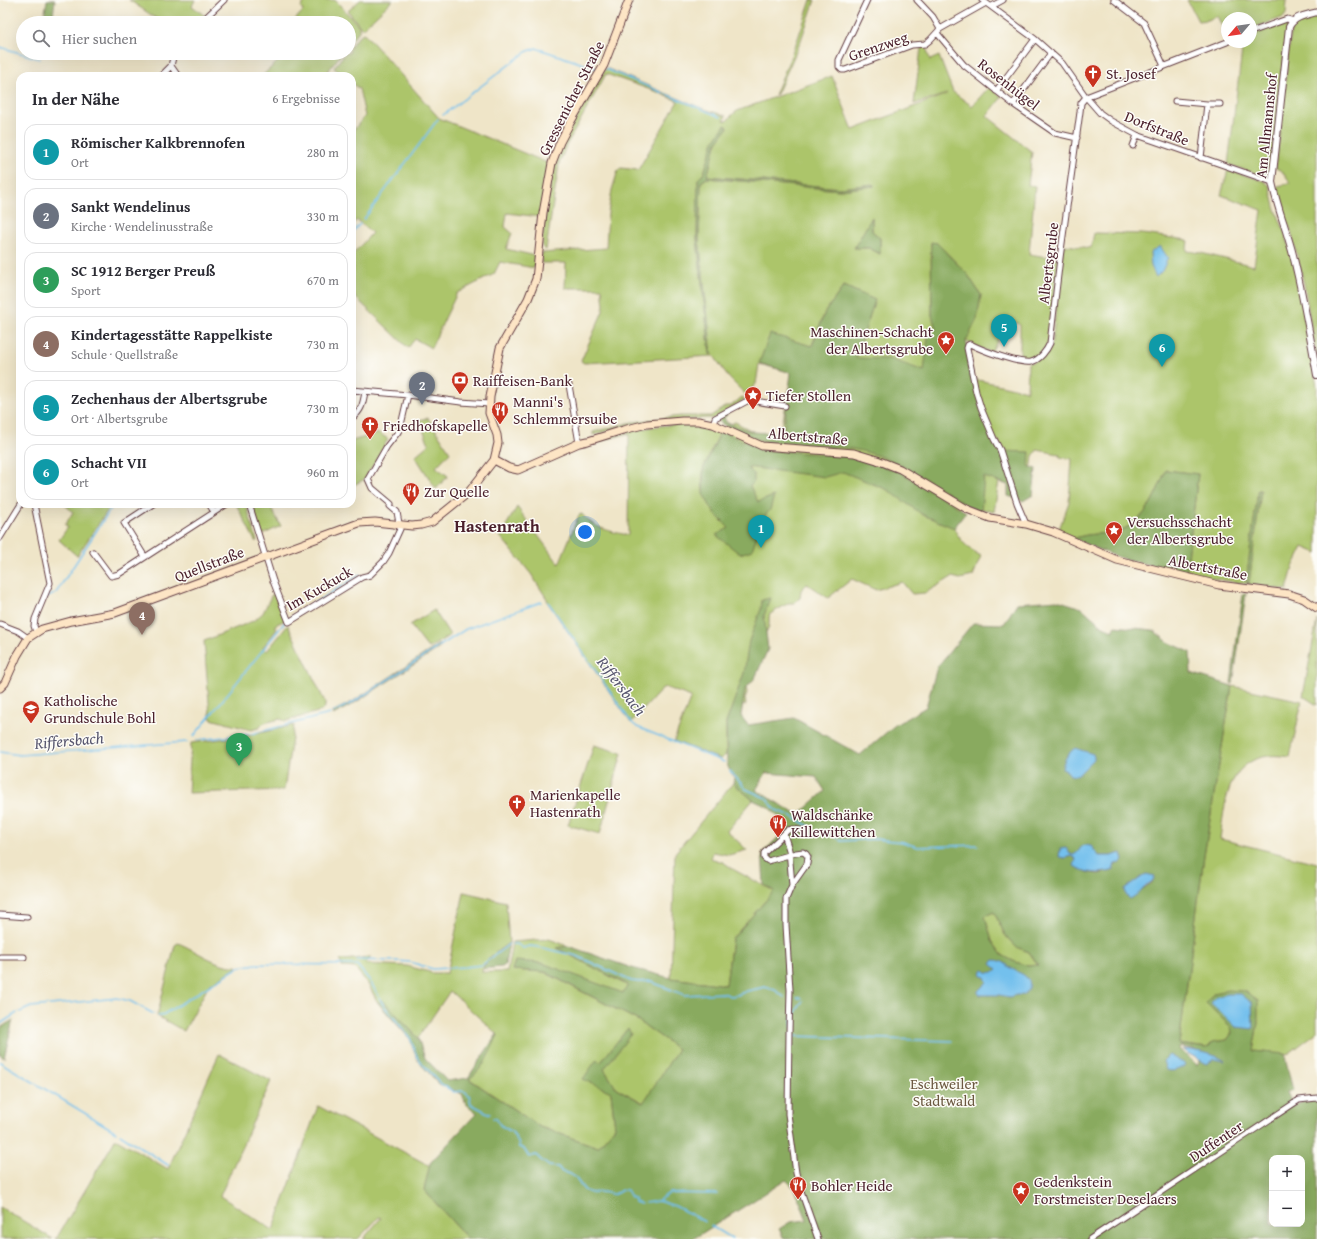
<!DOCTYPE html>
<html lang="de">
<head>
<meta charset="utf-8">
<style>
	body { margin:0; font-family:"Gentium Book Plus",serif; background:#f7f7f7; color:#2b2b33 }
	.controls { position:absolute; right:12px; bottom:12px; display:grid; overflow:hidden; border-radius:8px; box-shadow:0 4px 16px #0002 }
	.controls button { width:36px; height:36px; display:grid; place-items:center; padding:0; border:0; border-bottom:1px solid #e1e1e2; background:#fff; color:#2b2b33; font:20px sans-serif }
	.compass { position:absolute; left:1221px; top:12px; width:36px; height:36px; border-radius:50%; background:#fff; box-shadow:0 4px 16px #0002; rotate:241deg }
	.you { position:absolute; left:585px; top:532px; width:14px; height:14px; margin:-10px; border:3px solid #fff; border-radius:50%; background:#1a73e8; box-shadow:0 0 0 6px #1a73e833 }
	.badge { display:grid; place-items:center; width:26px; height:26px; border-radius:50%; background:#c8321e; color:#fff; font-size:13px; font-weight:700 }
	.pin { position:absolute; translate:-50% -33px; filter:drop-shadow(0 1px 2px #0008) }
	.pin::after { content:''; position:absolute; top:21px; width:14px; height:12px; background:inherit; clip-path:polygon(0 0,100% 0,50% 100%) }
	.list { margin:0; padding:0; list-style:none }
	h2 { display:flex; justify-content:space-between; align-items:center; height:52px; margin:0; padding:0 16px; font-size:17px }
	h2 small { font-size:13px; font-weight:400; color:#7c7c81 }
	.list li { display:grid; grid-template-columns:26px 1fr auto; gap:12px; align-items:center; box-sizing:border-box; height:56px; margin:0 8px 8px; padding:0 8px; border:1px solid #e1e1e2; border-radius:12px }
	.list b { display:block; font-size:15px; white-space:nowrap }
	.list p { margin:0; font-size:13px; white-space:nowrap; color:#7c7c81 }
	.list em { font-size:13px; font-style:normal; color:#7c7c81 }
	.icon { flex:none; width:22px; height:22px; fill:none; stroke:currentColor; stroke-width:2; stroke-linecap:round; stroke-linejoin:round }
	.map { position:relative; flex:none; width:1317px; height:1239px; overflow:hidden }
	.search { position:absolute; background:#fff; box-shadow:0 4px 16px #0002; left:16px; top:16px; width:340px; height:44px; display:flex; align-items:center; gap:10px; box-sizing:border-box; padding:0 14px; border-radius:22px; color:#7c7c81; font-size:15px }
	.panel { position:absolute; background:#fff; box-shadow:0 4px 16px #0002; left:16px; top:72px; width:340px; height:436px; border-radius:12px }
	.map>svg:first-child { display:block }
	.green { fill:#acc56b; stroke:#7b724b; fill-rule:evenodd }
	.forest { fill:#89aa5f; stroke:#6a6445; fill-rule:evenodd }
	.water { fill:#73c0ed; stroke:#5e708c }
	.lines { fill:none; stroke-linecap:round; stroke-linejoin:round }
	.stream { stroke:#73c0ed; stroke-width:1.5 }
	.minor-casing { stroke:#633d43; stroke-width:7 }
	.tertiary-casing { stroke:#633d43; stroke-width:8 }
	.secondary-casing { stroke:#633d43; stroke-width:9 }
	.minor { stroke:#fff; stroke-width:5 }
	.tertiary { stroke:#fff; stroke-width:6 }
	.secondary { stroke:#fde5c5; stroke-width:7 }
	.labels { text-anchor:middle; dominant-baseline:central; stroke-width:3; stroke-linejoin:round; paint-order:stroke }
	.street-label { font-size:15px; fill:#4a1f2b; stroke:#fdfcf7 }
	.poi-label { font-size:15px; fill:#4a1f2b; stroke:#fdfcf7; text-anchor:start }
	.park-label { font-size:15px; fill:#6c5941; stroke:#fdfcf7 }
	.water-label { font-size:16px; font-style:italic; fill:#58576f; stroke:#fdfcf7 }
	.quarter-label { font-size:17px; font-weight:bold; fill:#4a1f2b; stroke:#fdfcf7 }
</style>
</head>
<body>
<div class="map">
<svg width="1317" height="1239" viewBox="0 0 1317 1239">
	<rect width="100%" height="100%" fill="#fdfcf7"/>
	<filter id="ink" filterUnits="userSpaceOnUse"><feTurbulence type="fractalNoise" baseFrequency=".025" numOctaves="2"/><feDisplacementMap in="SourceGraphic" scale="8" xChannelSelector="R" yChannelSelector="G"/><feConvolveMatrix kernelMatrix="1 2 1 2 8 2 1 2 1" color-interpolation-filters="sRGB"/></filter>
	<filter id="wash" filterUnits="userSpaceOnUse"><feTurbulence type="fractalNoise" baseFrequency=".012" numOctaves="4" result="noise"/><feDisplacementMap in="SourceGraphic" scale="16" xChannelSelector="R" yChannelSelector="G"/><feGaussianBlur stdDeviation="0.9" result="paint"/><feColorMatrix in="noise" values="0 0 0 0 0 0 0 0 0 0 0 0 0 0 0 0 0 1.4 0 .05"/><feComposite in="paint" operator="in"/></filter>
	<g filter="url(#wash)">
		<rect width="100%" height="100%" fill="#efe5c8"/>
		<path class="green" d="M129,0H195L192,6L205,16L197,23H163Z
			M306,0H335L359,26V31L349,43V23H292L303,11L301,7Z
			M360,0H393L362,29L348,11Z
			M811,0H815L800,43L777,94L775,95L797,41Z
			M1187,0H1287L1286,14L1284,17L1251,29V18H1227V36L1217,16L1208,20L1198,21Z
			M1317,14V363L1304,284L1291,231L1281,207L1276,188L1278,186L1291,183L1281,170L1276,168L1291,29C1298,19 1306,18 1317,14Z
			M1285,21H1288V24L1271,175L1267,178L1228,164L1243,42H1251V35Z
			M363,33L366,35L439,118L548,163L549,165L540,217L507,213L505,227L512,233L506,249L536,256L534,268L500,262L494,274L457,293L431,348L415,339L408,348L352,294V255L372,233L357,220L352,225V132L365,116L359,89L352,83V76H344L334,68L345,53H349C349,46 357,37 363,33Z
			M926,46L930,60L939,56L953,92L972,106L989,87L1002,97L987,116L1032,152L1028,185L1035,186L1029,254L1059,259L1049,342C1043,355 1034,363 1020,359V325L1010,319L991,352L983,349L966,341L977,319L981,295L968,275L937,243H931L932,315L935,326L962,340L980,410L996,446H1001L999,441L995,439L982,407L974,379L1027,391L1028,363C1040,361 1046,354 1052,343L1063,246L1065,245L1091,248L1094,233L1142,234L1188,240L1187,251L1201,253L1254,266L1262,210L1221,195L1228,170L1264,181L1270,186L1275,207L1285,233L1299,284L1317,386V553L1303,547L1293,567L1287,590L1265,587L1186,574L1198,474L1166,470C1154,498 1145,527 1110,533C1097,534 1085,534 1073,539L1058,532L1069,502L1072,459L1060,457L1059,454L1037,450L1033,456L1029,488L999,481L994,512L974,507L966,501L963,500L953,526C959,540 968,549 981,556L973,576L960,579L952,577L925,593L912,594L902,582L876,590L852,579L828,598L807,584L801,590L800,598L794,603H789L770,614L769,617V626L767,632L758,641L755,650L756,661L746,685L747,693L745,698L746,705H733L726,723V755L720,759L674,741L691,697L664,687L631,723L548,603L547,599L531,574L500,536L517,507L559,564L579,515L582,514C592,528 612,532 628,535L629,433L581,447V445C621,432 669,419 711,427V431L720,433C711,452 694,479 707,499C708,490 705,481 706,471C707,456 720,436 727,423L731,424L735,422L766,438V440L779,441L787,399L794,373L759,364L756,384L746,395L729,378L714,356L584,363L581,361L603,311L604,305L602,288H565L566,263H541L542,253L606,248L608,213L612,190L618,170L621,168L638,170L678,101L657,92L606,74L566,146L559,164L546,250L542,247L545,217L554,163L562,143L606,68L701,108L726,116L724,120L727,121L731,116L737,111L832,76L853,130L947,94L914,104L921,48ZM725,125L728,127L717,142L707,176L840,188L873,184L874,186L840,190L707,178L701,182L699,239L711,354H710L697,239L698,179L704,173L714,141ZM872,218V231L880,238V254L869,248H855ZM844,286L874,300L857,354L812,345L825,312ZM1261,490L1249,583H1248L1246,582L1258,491Z
			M287,53H342L324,76H309L307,75L305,76H262Z
			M742,397L744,398V400L713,419L709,418L632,424L593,435V432L632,422L681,416H711L726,406H731Z
			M428,418L450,452L436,467L448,476L436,489L415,456L429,444L419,420Z
			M379,433L388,439L365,479L352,486V441Z
			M64,504H112L77,556L59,540L68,527L65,525L73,512Z
			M236,504H246L257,541H255Z
			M252,504H269L281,526L262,535Z
			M275,593L285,620L275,625L277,629L263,647L267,651L288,625L325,702V707L321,711L286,721L280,719L264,723L259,728L251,730L211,719L210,715L204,641L253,621L263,613L271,596Z
			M434,610L450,635L429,648L427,647L410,625Z
			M1317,620V705L1303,696Z
			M1232,686L1302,701L1290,757C1283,756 1275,755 1268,756C1226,762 1225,805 1220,839L1317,863V1032L1287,1055L1253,1051L1258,1022L1206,1003L1231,1027L1232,1033L1227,1040L1213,1042L1207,1048L1179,1044L1204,856Z
			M294,725L284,790L188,793L191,743L251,735Z
			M594,745L622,753L600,834L568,825Z
			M733,783L753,800L727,831L747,850L729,855L713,852L710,858L723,862L736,871L774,891L732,939L726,985L671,978L675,853Z
			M464,892L506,902L509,943C501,949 482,961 482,972H507L512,942L549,939L568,946L557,948L628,986L623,994L542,963L512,970L544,972L637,1020L678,1049L644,1103L616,1088L604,1069L630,1034L628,1028L600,1064L597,1059L611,1092L615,1127L598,1147L540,1127L468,1078L498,1035L450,991L418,1038L382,999L378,1003L368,984L355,968L342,967L340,960C351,960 361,957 371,957L365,964L407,966L433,973H447Z
			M994,912L1005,935L1016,947L1029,952L1038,965L1028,966L1013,961L1002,955L992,941L984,916Z
			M178,943C196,950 217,967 236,966V968L209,985L184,1031L157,1016L175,945Z
			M219,1054L271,1081L220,1196L273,1230L318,1106L430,1166L424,1190L468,1239H363L381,1218L379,1217L358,1239H56L115,1140L117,1139L168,1169Z
			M0,1207L53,1239H0Z"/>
		<path class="forest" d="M47,0H55L52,23H43Z
			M725,125L728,127L717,142L707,176L840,188L873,184L874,186L840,190L707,178L701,182L699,239L712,354H710L697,239L698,179L704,173L714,141Z
			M872,217V231L880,238V254L869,248H854Z
			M931,242L937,243L968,275L981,295L977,319L966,341L970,361L973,379L999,451L1030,452L1029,466L1036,469L1033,495L1023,501L1008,496V485L984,477L981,511L969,507C934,484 895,456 852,449C828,445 803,449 779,445C759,441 741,432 722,424L717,419L730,411L724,418L727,423L753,432L783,434L791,373L759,363L770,334L812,346L825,312L844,286L875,300L856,358L890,359L924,371L929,328L936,329L932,315Z
			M711,427L760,448L780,451L852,457L876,464L900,472L966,512L954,528L923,515L888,490L843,472L825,477L747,467L754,474V482L750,486L758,502L774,496L770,510L763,518L752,550L740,554L716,535L729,528L715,514L703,494V469L720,433L711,431Z
			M1166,470L1198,474L1186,574L1118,557L1073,539C1085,534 1097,534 1110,533C1145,527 1154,498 1166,470Z
			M1258,490H1261L1249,583L1246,582Z
			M1243,594H1246L1233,684L1231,683Z
			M770,598L764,616L768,649L755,678L745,689L741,716L748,725L794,718L860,755L895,725L926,707L937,667L973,623L1004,624L1017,603L1057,600L1082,608L1100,624L1112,631L1116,626L1153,630L1168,642L1190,652L1191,673L1232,686L1204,856L1179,1044L1207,1048L1213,1042L1227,1040L1232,1033L1231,1027L1206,1003L1214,993L1228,990L1245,991L1258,1001V1022L1253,1051L1285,1054L1286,1062L1293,1090L1287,1092L1293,1106L1306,1101L1317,1100V1239H784L779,1229L790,1222L807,1220L795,1189L786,1180L693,1239H468L424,1190L430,1163L477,1113L466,1104L462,1094L439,1084L418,1061L410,1039L378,1003L382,999L418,1038L425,1058L447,1081L468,1078L497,1034L498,1035C491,1050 483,1070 469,1079L540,1127L598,1147L615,1127L611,1092L583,1079L597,1059L600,1063L628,1028L631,1034L604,1069L616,1088L643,1103L678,1049L637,1020L545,972L512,970L515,961L542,963L623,993L628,985L556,948L568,946L632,968L671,978L726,985L732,939L774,891L764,885L762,853L790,826L768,807L753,800L733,783L734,777L729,769L727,764L726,723L744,673L749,641L761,609L762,600ZM766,773L816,777L825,791L798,815L756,790ZM1084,846H1091L1099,856H1111L1121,853L1120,863L1115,864L1112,871L1098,874L1086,872L1076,859L1071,856L1065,858L1066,848L1070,854L1073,855L1077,854ZM1146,874L1153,882L1144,888L1126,895L1125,889ZM994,912L1005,935L1016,947L1029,952L1038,965L1028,966L1013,961L1002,955L992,941L985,916ZM1180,1046L1196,1050L1202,1057L1197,1065L1179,1049ZM1272,1158H1302V1224H1272Z
			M440,644L441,647L353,704L333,715L332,712L352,702Z
			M509,943L505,965L502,967L482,969L490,957Z
			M13,1020L4,1058L0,1055V1028Z"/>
		<path class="water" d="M1160,246L1168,258L1162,271L1156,277L1151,266L1150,253Z
			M1075,748L1093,754L1094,757V759L1077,776L1070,775L1067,771L1062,769C1063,761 1068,753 1075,748Z
			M1084,845L1091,846L1099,856H1111L1121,853L1123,860L1120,863L1115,864L1112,871C1098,874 1087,874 1074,866L1076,859L1071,856L1065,858L1059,857L1060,849L1066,848L1070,854L1073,855C1079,853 1079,848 1084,845Z
			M1146,874L1155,876C1153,883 1148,883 1143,888C1138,894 1137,895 1130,899L1126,895L1125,889Z
			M994,960C1004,960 1007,966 1014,970C1016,971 1018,972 1020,973C1031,978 1033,988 1023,995H1016L1010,997L999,995H980L978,993V991L987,982L985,977L981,976L982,971L984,970C988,974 994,973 997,969L991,964Z
			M1227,994H1241L1252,1003L1253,1029L1236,1027L1211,1003L1216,997Z
			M1183,1049C1195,1050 1216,1054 1225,1061L1214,1059L1207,1064L1189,1054Z
			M1169,1055L1185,1064L1183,1067C1177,1070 1173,1072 1166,1070L1163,1061Z"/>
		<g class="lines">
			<path class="stream" d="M0,47L40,59
				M606,69L721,117
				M443,115L526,52L536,48L598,69
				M364,219L438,119
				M352,232L360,224
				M46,598L56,593L110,510L115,504
				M548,602L631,722L637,727L724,762
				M290,618L360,575
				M333,712L352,703L466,629L541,602
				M194,736L285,622
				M197,740L251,734L330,714
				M0,752L20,755L187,742
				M730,771L746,789L766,798L776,810L791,816L810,827
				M823,831L828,832L841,841L875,839L903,842L917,847L978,845
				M512,944H517L523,948L530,946L538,947L577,956L631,981L639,982L652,981L654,983L685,995L723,993L731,996L737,995L747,991L765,987L775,990L784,997
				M357,960L396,961L410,962L433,969L465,967L482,965L509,944
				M797,998H801
				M20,1012L31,1007L117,998L130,1001L154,1014
				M158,1016H161L239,967L256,964L357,965L370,981L384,1006L410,1038L418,1059L441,1084L454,1092L464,1091L469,1095L471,1104L490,1114
				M0,1024L17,1013
				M792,1027L793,1016L803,1001
				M791,1034L792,1036L952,1041
				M0,1062L116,1132
				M493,1118H496L500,1125L512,1132L518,1142L519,1147L524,1149L529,1157L536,1155L542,1161L549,1166L558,1167L562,1172C578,1173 578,1186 586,1191C592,1195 596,1192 602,1192C606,1192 610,1195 615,1194L622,1190H627L631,1197L635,1199V1202L641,1204
				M120,1134L168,1165
				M658,1201L663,1197L670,1193L717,1194
				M645,1203L658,1201L675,1206L705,1222
				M711,1226L732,1239"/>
		</g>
	</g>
	<g filter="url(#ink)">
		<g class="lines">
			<g class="minor-casing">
				<path id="minor" d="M867,0L839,60V67L842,70H845L912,45L925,44L930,40L940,29L986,3
					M917,0L933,17L940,29
					M982,0L1035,39L1062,63L1086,97L1100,113L1111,121L1137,135L1272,182
					M1114,0L1144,23L1164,66
					M992,6L1003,0
					M200,23L224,0
					M1251,32L1287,19L1294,21
					M937,33L964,65L1013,104L1055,133L1077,138
					M171,66L178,76
					M161,76L171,66L174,53
					M996,91L1035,39
					M1086,97L1227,42
					M1175,101L1207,104L1201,158
					M1013,104L1051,53
					M1207,104H1220
					M1133,146L1137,135
					M569,385L579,443
					M352,390L408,395L461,402L489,404
					M352,418C362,411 363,403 365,392
					M713,424L715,418L749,400L785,406
					M34,504L50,583L35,619L34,626L36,632
					M209,504L214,512
					M249,504L273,581L289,622L362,577L370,575L383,562L389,553L400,529L397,512L390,506L391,504L372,488L368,479L387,446L398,432L401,425L408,395
					M1026,524L1017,503L1000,450L994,439L981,408L976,392L967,348L968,345L970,344C982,350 1018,364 1031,362C1040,360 1047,350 1050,343L1060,258L1080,112L1081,103L1086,97
					M0,538L21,504
					M93,552L111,576L119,574L227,504
					M145,557L124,523L153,504
					M0,624L18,631L28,638
					M804,831L793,829L788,830L764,853V858L768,861L771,860L796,853L803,852L806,854L808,857L807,864L792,885L786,899V925L790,990L789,1032L788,1114L796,1173L801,1191L818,1239
					M784,834L789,850L792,885
					M0,915L27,917
					M0,957H24
					M1090,1239L1299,1100L1317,1098"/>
			</g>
			<g class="tertiary-casing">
				<path id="tertiary" d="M1317,12C1307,15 1294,16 1289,27L1272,182C1277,207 1287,231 1293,255C1303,295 1310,335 1317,375"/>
			</g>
			<g class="secondary-casing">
				<path id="secondary" d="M494,460L509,468L518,470L579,443L588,441L623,430L647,424L682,421H698L713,424L762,446L854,453L877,460L900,469L967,509L990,518L1026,524L1053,532L1117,560L1219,585L1289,594L1304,599L1317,608
					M0,688L5,683L17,656L28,638L42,629L71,621L115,613L359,523L375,522L412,526L421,525L432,522L468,493L494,460L498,443L497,435L489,413L490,397L500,348L528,299L536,279L543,213L552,163L560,142L570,123L604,65L629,0"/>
			</g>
			<use href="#minor" class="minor"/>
			<use href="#tertiary" class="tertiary"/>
			<use href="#secondary" class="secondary"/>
		</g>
	</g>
	<defs>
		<g id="church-pin" transform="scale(0.9)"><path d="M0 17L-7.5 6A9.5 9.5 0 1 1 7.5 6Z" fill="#c8321e" stroke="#fdfcf7"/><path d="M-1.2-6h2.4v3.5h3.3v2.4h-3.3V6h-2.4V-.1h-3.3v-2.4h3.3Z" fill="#fff"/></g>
		<g id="sight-pin" transform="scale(0.9)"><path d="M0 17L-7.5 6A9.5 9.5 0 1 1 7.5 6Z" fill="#c8321e" stroke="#fdfcf7"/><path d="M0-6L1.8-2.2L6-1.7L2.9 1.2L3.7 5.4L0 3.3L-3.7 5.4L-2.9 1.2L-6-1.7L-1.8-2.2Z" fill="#fff"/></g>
		<g id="bank-pin" transform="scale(0.9)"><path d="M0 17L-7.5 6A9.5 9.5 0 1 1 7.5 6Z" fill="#c8321e" stroke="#fdfcf7"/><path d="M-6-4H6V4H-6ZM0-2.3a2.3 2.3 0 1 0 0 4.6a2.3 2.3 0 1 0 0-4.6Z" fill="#fff"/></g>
		<g id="restaurant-pin" transform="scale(0.9)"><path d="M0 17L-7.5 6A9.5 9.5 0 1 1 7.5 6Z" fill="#c8321e" stroke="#fdfcf7"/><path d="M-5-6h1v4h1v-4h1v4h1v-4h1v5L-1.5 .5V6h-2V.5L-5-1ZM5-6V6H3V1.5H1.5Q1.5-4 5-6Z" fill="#fff"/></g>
		<g id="school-pin" transform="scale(0.9)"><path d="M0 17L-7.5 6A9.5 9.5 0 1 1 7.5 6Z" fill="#c8321e" stroke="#fdfcf7"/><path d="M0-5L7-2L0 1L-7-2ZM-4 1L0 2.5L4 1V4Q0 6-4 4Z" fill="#fff"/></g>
	</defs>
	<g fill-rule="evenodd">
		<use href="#church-pin" x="1093" y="73"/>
		<use href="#sight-pin" x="946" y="340"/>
		<use href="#bank-pin" x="460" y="380"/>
		<use href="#sight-pin" x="753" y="395"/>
		<use href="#restaurant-pin" x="500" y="410"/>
		<use href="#church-pin" x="370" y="425"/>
		<use href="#restaurant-pin" x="411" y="491"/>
		<use href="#sight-pin" x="1114" y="530"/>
		<use href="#school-pin" x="31" y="709"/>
		<use href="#church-pin" x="517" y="803"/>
		<use href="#restaurant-pin" x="778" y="823"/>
		<use href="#restaurant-pin" x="798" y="1185"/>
		<use href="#sight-pin" x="1021" y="1190"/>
	</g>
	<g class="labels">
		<g class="street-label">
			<text transform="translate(878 46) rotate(-19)">Grenzweg</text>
			<text transform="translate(1009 84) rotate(38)">Rosenhügel</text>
			<text transform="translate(571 98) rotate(-63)">Gressenicher Straße</text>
			<text transform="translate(1266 126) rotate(-84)">Am Allmannshof</text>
			<text transform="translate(1157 128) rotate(22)">Dorfstraße</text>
			<text transform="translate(1048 263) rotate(-83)">Albertsgrube</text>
			<text transform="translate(808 436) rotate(5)">Albertstraße</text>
			<text transform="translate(209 564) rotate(-21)">Quellstraße</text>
			<text transform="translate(1208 567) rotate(11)">Albertstraße</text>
			<text transform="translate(319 588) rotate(-30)">Im Kuckuck</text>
			<text transform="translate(1216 1141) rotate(-34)">Duffenter</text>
		</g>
		<g class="poi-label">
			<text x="1106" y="73">St. Josef</text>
			<text x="933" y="331" text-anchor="end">Maschinen-Schacht<tspan x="933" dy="17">der Albertsgrube</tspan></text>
			<text x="473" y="380">Raiffeisen-Bank</text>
			<text x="766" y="395">Tiefer Stollen</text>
			<text x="513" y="401">Manni's<tspan x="513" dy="17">Schlemmersuibe</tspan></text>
			<text x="383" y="425">Friedhofskapelle</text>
			<text x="424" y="491">Zur Quelle</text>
			<text x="1127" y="521">Versuchsschacht<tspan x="1127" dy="17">der Albertsgrube</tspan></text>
			<text x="44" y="700">Katholische<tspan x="44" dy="17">Grundschule Bohl</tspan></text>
			<text x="530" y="794">Marienkapelle<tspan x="530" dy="17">Hastenrath</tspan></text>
			<text x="791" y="814">Waldschänke<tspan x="791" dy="17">Killewittchen</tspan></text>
			<text x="1034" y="1181">Gedenkstein<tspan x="1034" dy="17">Forstmeister Deselaers</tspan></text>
			<text x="811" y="1185">Bohler Heide</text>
		</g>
		<g class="park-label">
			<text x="944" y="1083">Eschweiler<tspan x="944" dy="17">Stadtwald</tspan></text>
		</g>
		<g class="water-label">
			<text transform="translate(622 686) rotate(53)">Riffersbach</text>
			<text transform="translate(69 740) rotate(-5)">Riffersbach</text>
		</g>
		<g class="quarter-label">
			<text x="497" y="525">Hastenrath</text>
		</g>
	</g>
</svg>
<div class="controls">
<button>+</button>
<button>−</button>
</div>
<svg class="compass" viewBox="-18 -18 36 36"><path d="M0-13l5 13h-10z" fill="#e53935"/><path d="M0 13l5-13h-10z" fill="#7c7c81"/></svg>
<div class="you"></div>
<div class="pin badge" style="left:761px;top:548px;background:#0f9aa8">1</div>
<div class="pin badge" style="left:422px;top:405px;background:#6b7280">2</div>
<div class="pin badge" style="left:239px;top:766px;background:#2e9e5b">3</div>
<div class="pin badge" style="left:142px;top:635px;background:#8d6e63">4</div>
<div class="pin badge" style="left:1004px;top:347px;background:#0f9aa8">5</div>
<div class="pin badge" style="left:1162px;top:367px;background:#0f9aa8">6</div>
<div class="search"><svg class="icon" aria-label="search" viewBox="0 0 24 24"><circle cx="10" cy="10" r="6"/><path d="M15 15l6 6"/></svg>Hier suchen</div>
<section class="panel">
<h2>In der Nähe<small>6 Ergebnisse</small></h2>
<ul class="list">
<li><span class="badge" style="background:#0f9aa8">1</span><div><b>Römischer Kalkbrennofen</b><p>Ort</p></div><em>280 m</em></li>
<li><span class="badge" style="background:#6b7280">2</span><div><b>Sankt Wendelinus</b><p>Kirche · Wendelinusstraße</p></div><em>330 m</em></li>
<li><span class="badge" style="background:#2e9e5b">3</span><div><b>SC 1912 Berger Preuß</b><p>Sport</p></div><em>670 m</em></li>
<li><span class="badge" style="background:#8d6e63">4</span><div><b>Kindertagesstätte Rappelkiste</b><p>Schule · Quellstraße</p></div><em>730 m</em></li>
<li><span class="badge" style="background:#0f9aa8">5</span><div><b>Zechenhaus der Albertsgrube</b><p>Ort · Albertsgrube</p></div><em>730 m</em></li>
<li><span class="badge" style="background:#0f9aa8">6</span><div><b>Schacht VII</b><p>Ort</p></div><em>960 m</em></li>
</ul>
</section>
</div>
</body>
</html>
